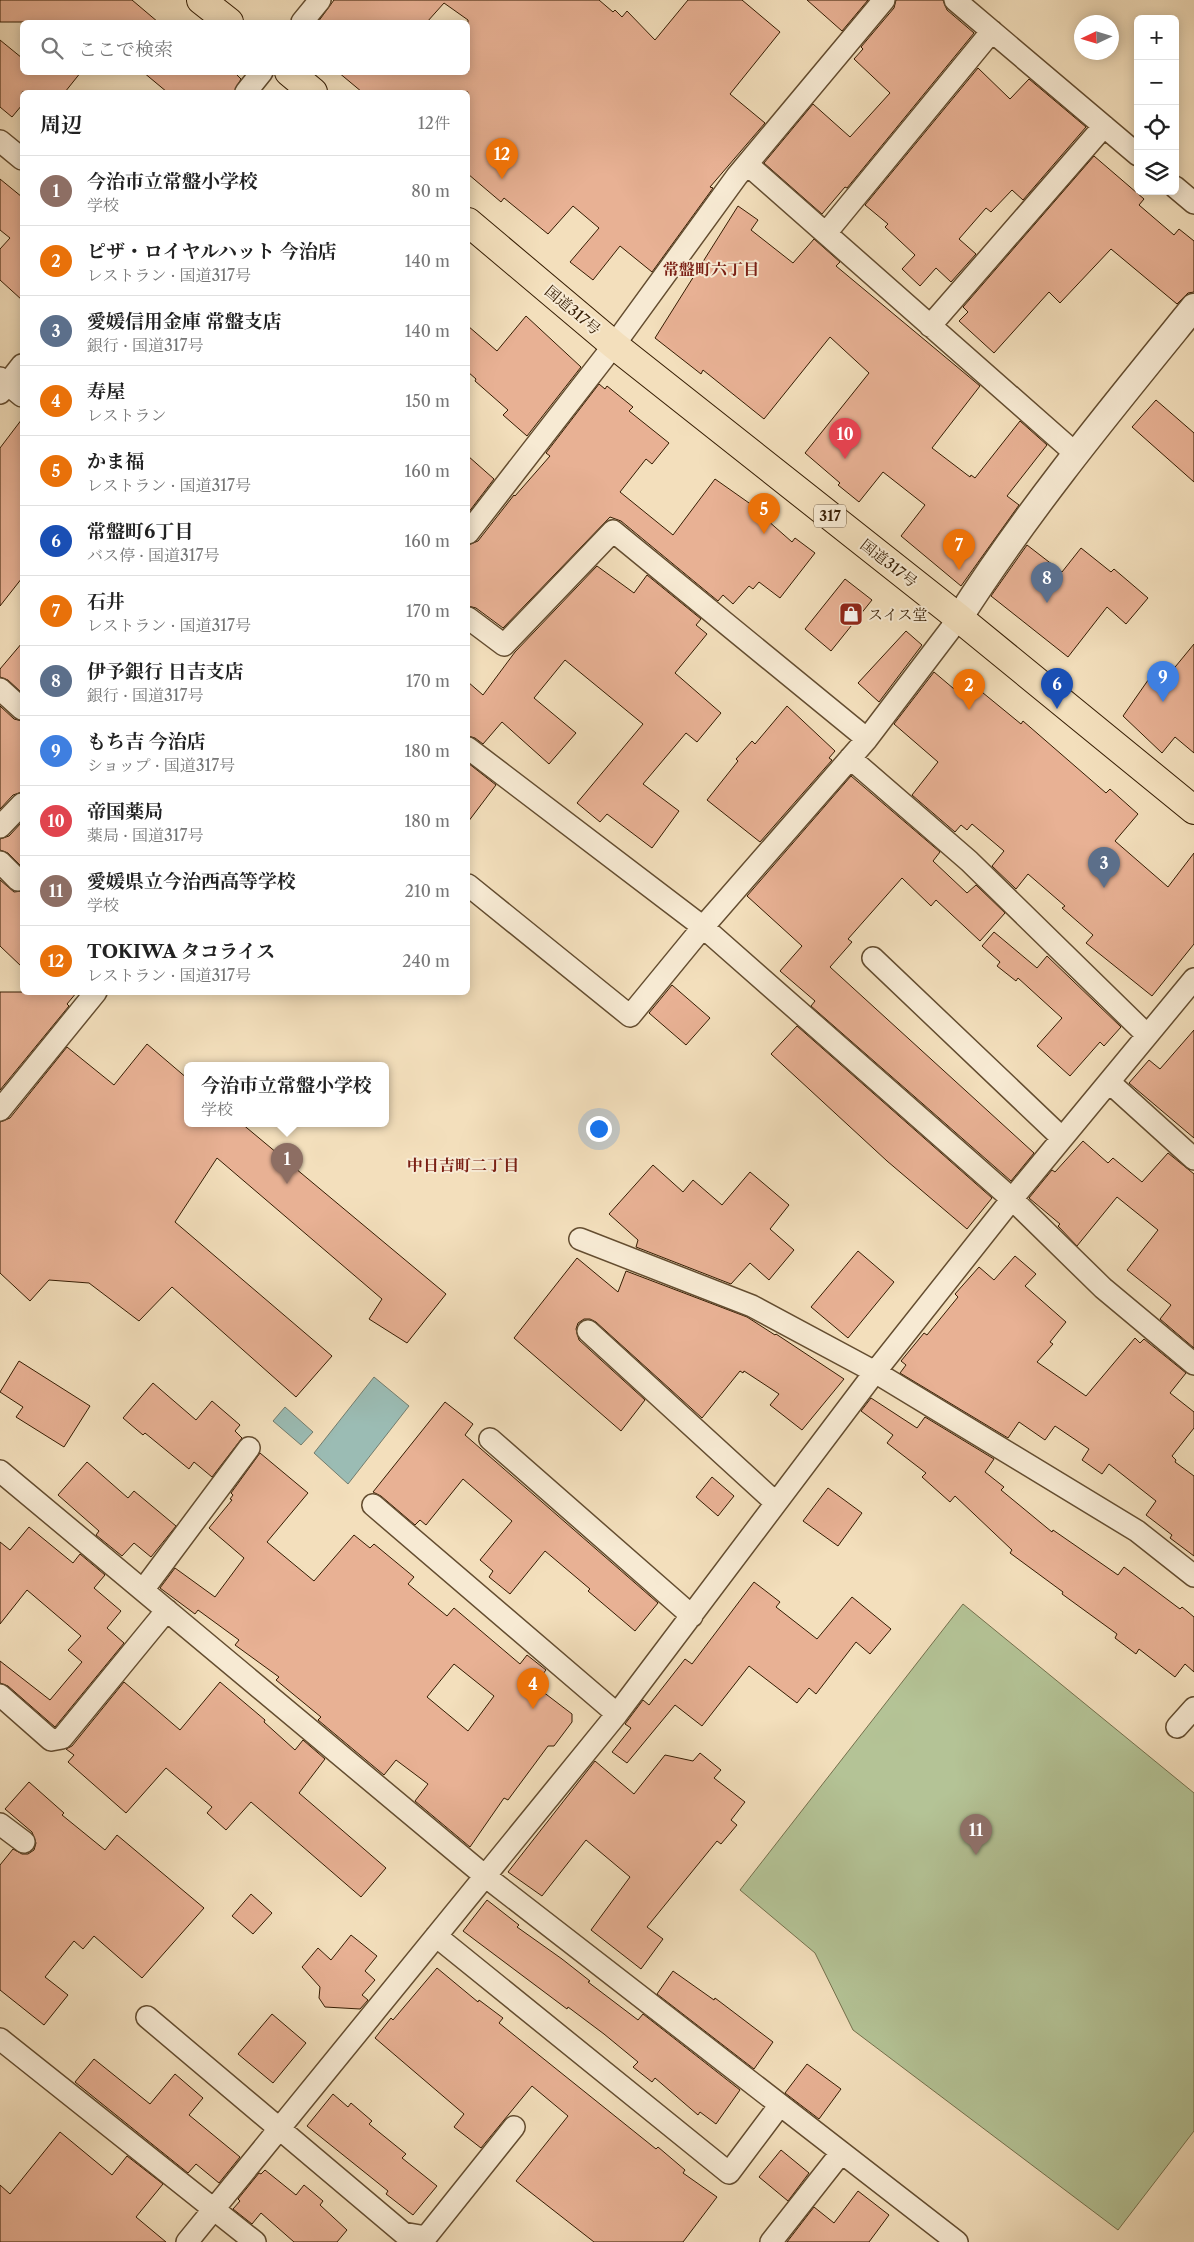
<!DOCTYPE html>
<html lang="ja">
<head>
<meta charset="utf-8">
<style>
	body { margin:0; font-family:"Libre Caslon Text","Noto Serif JP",serif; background:#f6f6f6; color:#222 }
	.controls { position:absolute; right:15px; top:15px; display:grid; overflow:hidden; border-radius:8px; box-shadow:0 2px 12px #0003 }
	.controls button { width:45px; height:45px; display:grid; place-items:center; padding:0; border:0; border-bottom:1px solid #e0e0e0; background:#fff; color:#222; font:25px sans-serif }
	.compass { position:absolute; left:1074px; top:15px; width:45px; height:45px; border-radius:50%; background:#fff; box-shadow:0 2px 12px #0003; rotate:266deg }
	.you { position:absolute; left:598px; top:1128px; width:18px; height:18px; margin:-12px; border:4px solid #fff; border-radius:50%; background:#1a73e8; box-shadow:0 0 0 8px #1a73e833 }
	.badge { display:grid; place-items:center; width:32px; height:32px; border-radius:50%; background:#111827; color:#fff; font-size:16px; font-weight:700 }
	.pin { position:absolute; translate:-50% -41px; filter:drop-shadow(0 1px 2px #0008) }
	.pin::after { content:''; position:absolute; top:26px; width:18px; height:15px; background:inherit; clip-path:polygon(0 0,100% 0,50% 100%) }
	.popup { position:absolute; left:184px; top:1062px; width:205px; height:65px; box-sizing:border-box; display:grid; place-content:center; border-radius:8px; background:#fff; filter:drop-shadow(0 1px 4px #0005); font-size:16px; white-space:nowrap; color:#767676 }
	.popup b { font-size:19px; color:#222 }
	.popup::after { content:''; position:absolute; left:50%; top:100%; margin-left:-10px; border:10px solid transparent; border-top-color:#fff }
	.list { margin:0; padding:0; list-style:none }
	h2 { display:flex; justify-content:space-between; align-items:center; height:65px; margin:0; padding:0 20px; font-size:21px }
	h2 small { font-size:16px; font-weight:400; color:#767676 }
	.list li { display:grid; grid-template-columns:32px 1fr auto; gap:15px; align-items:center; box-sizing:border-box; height:70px; padding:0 20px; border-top:1px solid #e0e0e0 }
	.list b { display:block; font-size:19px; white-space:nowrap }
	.list p { margin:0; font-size:16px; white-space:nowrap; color:#767676 }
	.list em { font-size:16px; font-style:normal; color:#767676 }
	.icon { flex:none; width:28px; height:28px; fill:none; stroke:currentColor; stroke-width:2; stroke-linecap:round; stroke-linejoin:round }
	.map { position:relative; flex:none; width:1194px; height:2242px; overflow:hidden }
	.search { position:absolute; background:#fff; box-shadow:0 2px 12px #0003; left:20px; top:20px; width:450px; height:55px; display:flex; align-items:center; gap:12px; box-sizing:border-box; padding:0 18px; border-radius:8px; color:#767676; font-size:19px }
	.panel { position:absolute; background:#fff; box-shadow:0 2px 12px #0003; left:20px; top:90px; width:450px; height:905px; border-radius:8px }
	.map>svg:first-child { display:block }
	.green { fill:#b4c396; stroke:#74704c }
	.water { fill:#9bbcb4; stroke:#727c6d }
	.building { fill:#e8b194; stroke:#351c02; fill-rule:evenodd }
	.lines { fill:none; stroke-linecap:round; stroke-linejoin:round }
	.minor-casing { stroke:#644d30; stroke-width:24 }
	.tertiary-casing { stroke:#644d30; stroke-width:29 }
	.trunk-casing { stroke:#351c02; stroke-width:30 }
	.minor { stroke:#f7ead3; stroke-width:21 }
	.tertiary { stroke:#f7ead3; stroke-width:26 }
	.trunk { stroke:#f3dfbc; stroke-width:28 }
	.labels { text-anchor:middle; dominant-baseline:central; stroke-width:4; stroke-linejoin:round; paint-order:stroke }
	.shield { fill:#f7ead3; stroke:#6f5a41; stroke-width:1 }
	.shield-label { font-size:14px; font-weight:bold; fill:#351c02 }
	.street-label { font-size:15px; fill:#351c02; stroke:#f7ead3 }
	.poi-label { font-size:15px; fill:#351c02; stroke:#f7ead3; text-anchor:start }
	.neighbourhood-label { font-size:16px; font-weight:bold; fill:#7a1f14; stroke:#f7ead3 }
</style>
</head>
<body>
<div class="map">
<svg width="1194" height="2242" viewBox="0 0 1194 2242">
	<rect width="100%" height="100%" fill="#f3dfbc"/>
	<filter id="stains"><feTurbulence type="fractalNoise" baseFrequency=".004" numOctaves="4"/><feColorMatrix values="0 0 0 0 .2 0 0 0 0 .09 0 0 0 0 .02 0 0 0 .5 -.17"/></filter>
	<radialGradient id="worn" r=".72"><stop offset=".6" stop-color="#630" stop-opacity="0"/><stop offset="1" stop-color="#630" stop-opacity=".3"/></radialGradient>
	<path class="green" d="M963,1604L1194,1793V2131L1118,2230L853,2030L815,1953L740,1890Z"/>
	<path class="water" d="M374,1377L409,1406L348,1484L314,1453Z
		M285,1407L313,1432L301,1445L273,1421Z"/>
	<path class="building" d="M0,0H132L158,22H0Z
		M334,0H599L613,12L615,10L622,17L627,11L655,40L688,0H742L780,32L730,94L765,123L710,187L713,188L652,272L620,246L593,280L570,262L599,228L573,206L548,234L504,198L501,202L468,174V92H362L338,72H468V20L444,3L427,22H318Z
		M807,0H868L842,31Z
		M896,0H943L947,10L974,33L847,188L845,187L822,214L764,163L813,104L850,137L890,93L854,59L863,49L861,47L894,8Z
		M0,40L22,58V72H81L65,92H22V105L12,117L0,107Z
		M978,68L1010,99L1029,79L1086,127L1023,200L1012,190L991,212L986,208L959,239L976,254L951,282L936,268L920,286L902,269L915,255L885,227L888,224L865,205Z
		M143,72H234L241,79L234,92H167Z
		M1094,156L1144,199L1139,205L1174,235L1179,229L1194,241V292L1188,293L1177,304L1111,249L1060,303L1049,292L994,353L959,321L968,312L963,307Z
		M0,179L22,197V300L0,280V249L10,238L0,230Z
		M738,206L758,220L751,230L793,263L814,239L840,262L836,266L980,386L932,448L970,477L971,475L975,478L1020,421L1047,445L1007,496L1019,505L961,586L901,536L925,505L883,472L859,502L838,485L840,483L805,453L869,373L830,337L764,419L703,370L701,374L655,338Z
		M526,316L581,367L527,436L503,415L508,410L475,381L476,379L468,372V326L497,351Z
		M599,384L605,389L607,386L633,407L629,411L669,443L652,464L646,459L620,492L673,535L715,479L759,510L758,512L792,542L795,538L815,553L780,598L759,582L753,589L749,586L733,604L723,595L718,601L621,521L610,517L503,628L476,608L468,606V545L478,541L514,495L515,496L550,456L546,453Z
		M1156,400L1194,433V482L1132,427Z
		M22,419V578L0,606V448Z
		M468,456L494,479L468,513Z
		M1027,545L1062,572L1081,548L1111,572L1114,569L1148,598L1126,624L1107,607L1068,657L991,596Z
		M597,566L634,593L647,575L701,619L696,625L707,634L675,673L721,713L697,742L686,733L643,784L679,811L652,848L607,814L600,822L577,803L643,724L565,660L534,698L576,733L549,764L502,722L483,744L475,738L468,736V682L483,695L515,652Z
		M845,579L872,600L831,651L805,629Z
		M906,631L922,645L879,702L858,683Z
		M22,643V693L8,680L0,677V669Z
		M1194,644V753L1175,737L1162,753L1123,716L1160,663L1171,672Z
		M934,672L967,700L977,688L1021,724L1023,721L1106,793L1110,789L1138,814L1115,841L1168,887L1194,853V944L1152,996L1086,943L1093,935L1062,908L1065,906L1028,874L1016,889L992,866L1004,851L972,824L967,830L961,825L955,832L912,795L938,762L894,724Z
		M0,706L14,719L22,721V792L13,795L0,809Z
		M787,706L835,751L829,758L832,760L760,842L707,800L738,761L736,759L752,741L755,744Z
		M468,763L496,785L468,822Z
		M851,776L940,852L933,861L967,893L976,885L1005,913L980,941L936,900L931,906L902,878L848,939L852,942L830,967L1034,1153L1011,1181L811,1006L815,1001L780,971L802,946L747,896Z
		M22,822V867L8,853L0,850V839L9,836Z
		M0,880L14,892L22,891V967L0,946Z
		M994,932L1037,968L1047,956L1121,1027L1104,1046L1100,1042L1070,1076L1037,1046L1062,1018L1018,978L1016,981L997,966L1000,962L982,946Z
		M672,985L710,1018L686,1045L649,1013Z
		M0,992H77L67,1004L69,1006L0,1090Z
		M797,1026L992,1198L967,1229L887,1161L771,1054Z
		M1194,1030V1138L1129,1083L1149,1060L1160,1069Z
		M147,1044L188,1079V1123H241L446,1294L407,1343L369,1319L382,1299L217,1158L175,1222L332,1356L296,1397L172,1287L139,1321L89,1283L49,1280L30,1301L0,1273V1122L10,1118L67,1047L114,1085Z
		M1083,1141L1108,1163L1113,1158L1142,1182L1168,1153L1194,1174V1348L1160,1319L1171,1305L1127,1270L1158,1230L1117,1197L1077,1246L1058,1226L1060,1224L1029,1198L1052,1170L1055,1172Z
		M653,1165L683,1192L693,1180L722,1205L750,1172L789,1205L770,1229L794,1250L769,1280L750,1263L731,1284L636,1247L638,1240L609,1214Z
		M858,1251L894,1282L848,1338L811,1307Z
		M1015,1256L1036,1274L1025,1286L1066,1322L1050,1342L1053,1344L1037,1362L1086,1396L1135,1338L1140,1343L1144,1339L1186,1373L1170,1393L1194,1412V1428L1172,1456L1176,1460L1175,1462L1194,1476V1556L1170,1538L1172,1535L1146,1515L1156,1501L1109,1464L1102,1474L1082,1460L1089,1449L1055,1426L1045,1440L1019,1422L1008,1438L900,1373L906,1365L901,1361L924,1333L927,1335L958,1297L955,1294L979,1267L994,1280Z
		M577,1258L618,1292L626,1271L747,1317L775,1335L776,1334L844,1379L802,1430L770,1405L779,1394L744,1371L743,1373L740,1371L702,1418L596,1322L590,1319H584L578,1323L576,1329L579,1340L645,1400L621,1431L514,1338Z
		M19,1361L90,1406L64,1447L16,1417L23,1407L0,1392Z
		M153,1383L196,1420L212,1401L240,1425L235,1431L242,1438L212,1477L194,1462L189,1469L145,1433L143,1435L123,1418Z
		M871,1398L917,1428L925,1417L994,1459L985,1472L1004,1487L1001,1490L1052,1532L1053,1530L1118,1575L1124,1567L1180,1609L1182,1607L1194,1617V1672L1185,1664L1175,1677L1139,1649L1136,1654L1115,1638L1117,1634L1062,1594L1063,1592L1010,1553L1012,1550L955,1496L950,1502L922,1477L926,1473L887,1443L893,1435L861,1411Z
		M445,1402L473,1424L465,1435L658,1603L635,1631L588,1591L590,1589L545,1551L510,1594L489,1577L493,1571L480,1560L512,1521L463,1479L426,1525L420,1520L415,1525L381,1496L373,1492Z
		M260,1453L308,1493L267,1542L314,1581L354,1535L370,1548L374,1544L414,1577L408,1584L447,1616L454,1608L520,1664L527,1655L546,1670L534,1685L572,1714V1722L554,1746H548L508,1800L504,1798L470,1847L415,1801L428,1784L396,1760L384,1775L318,1720L321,1717L276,1680L279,1677L235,1645L239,1640L198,1610L195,1614L160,1588L175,1568L215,1597L244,1558L209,1528L232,1500L230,1499L233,1495L231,1493ZM454,1664L494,1696L468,1731L427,1697Z
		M87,1462L128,1498L134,1491L176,1526L151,1557L134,1543L122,1556L96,1535L99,1531L58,1495Z
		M712,1477L734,1496L718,1516L696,1497Z
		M828,1488L862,1513L838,1546L803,1521Z
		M29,1527L73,1563L80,1554L105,1575L94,1588L121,1611L107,1628L124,1643L55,1727L8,1686L0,1683V1661L50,1700L82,1662L68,1650L81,1636L27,1590L0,1624V1542L10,1550Z
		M754,1582L780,1602L776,1607L817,1639L852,1597L891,1629L870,1654L856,1642L816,1694L809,1688L797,1703L749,1666L702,1726L675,1705L627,1763L612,1752L631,1728L625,1724L643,1700L649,1705L685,1659L692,1664Z
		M124,1682L180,1730L220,1682L265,1720L264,1722L295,1750L303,1740L325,1759L299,1793L386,1868L361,1897L251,1802L226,1830L207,1813L212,1807L166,1768L126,1813L68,1762L74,1755L66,1749L72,1746Z
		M700,1753L721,1770L714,1778L745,1802L731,1820L737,1825L721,1844L717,1841L647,1927L663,1939L641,1969L591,1930L630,1877L586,1840L542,1896L508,1872L595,1761L634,1794L665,1755L693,1761Z
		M29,1782L64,1813L62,1815L105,1850L117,1835L204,1908L142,1978L94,1936L83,1949L74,1941L45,1977L68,1995L44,2025L0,1990V1865L13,1849L22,1854H28L34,1850L36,1843L32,1832L5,1809Z
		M251,1894L272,1913L253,1934L232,1916Z
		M487,1900L519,1925L517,1927L562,1959L590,1981L588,1982L638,2020L643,2014L740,2090L716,2124L700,2112L698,2115L655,2078L652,2082L633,2067L638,2062L604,2034L568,2007L567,2009L463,1931Z
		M351,1935L377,1956L365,1971L375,1980L362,1995L368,2000L360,2009L325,2007L319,1998L320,1987L302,1967L318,1948L331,1960Z
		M437,1968L478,2002L479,2000L503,2018L499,2023L656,2149L658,2147L685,2170L683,2173L717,2197L683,2242H594L516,2181L568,2116L532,2086L481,2148L454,2127L464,2114L375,2038L391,2018L393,2020Z
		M673,1971L714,2000L715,1998L773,2042L754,2069L657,1994Z
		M272,2014L306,2043L273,2083L238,2054Z
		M94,2059L150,2104L175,2074L203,2098L189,2115L240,2157L219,2183L196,2164L188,2173L75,2082Z
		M807,2064L841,2089L819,2119L785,2093Z
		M333,2094L348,2107L351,2103L372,2121L369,2124L406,2154L402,2158L437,2186L413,2215L386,2194L388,2191L307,2126Z
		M60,2132L112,2175L127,2156L163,2184L136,2217L166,2242H0V2185L10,2194Z
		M781,2150L809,2173L788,2201L759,2177Z
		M265,2170L296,2195L304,2185L323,2201L320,2205L347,2230L337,2242H294L261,2213L252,2224L233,2209L240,2201L238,2199L259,2173L261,2174Z
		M858,2191L889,2215L869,2242H787L814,2207L834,2223Z"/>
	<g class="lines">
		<g class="minor-casing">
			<path id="minor" d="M955,0L1138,155
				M302,22L320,0
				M246,92L262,72
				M0,141L22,159
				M747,164L1076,454
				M1175,187L1194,203
				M826,233L992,31
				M930,326L1104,126
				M0,378L22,396
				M0,393L22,365
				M468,533L614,345L737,176L884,0
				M468,618L504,645L613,531L867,739
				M0,689L22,709
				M468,748L703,927L1012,1199L1103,1288L1194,1364
				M850,758L969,861L1147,1035
				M0,827L22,804
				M0,862L18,880
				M468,885L630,1016L703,927L867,739L959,618
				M873,958L1062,1138
				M1109,1082L1194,1159
				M0,1110L96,992
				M580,1239L752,1306L875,1372L1137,1531L1194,1576
				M588,1331L776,1503
				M490,1439L692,1616
				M0,1471L485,1876L957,2242
				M373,1505L617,1714
				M143,1590L249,1448
				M0,1695L51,1740L62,1738L167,1610
				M1177,1727L1194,1708
				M0,1824L24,1842
				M436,1936L729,2173L780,2105
				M147,2017L403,2233L426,2237L514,2127
				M0,2039L255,2242
				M187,2242L617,1714L875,1372L1012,1199L1194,979
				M771,2242L841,2153"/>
		</g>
		<g class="tertiary-casing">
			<path id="tertiary" d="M959,618C1029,508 1112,408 1194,307"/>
		</g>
		<g class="trunk-casing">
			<path id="trunk" d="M201,0L229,22
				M289,72L313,92
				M468,222L614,345L959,618L1194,810"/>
		</g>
		<use href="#minor" class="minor"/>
		<use href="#tertiary" class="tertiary"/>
		<use href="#trunk" class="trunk"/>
	</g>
	<defs>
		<g id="shop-square" transform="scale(1.25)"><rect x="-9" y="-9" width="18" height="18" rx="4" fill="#8f2418" stroke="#f7ead3"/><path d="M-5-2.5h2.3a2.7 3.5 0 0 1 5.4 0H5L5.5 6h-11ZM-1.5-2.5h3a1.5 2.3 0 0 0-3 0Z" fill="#fff"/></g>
	</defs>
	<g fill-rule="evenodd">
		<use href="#shop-square" x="851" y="614"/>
	</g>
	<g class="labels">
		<rect class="shield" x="814" y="504.5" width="32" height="23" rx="4"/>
		<g class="shield-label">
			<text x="830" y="516">317</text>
		</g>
		<g class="street-label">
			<text transform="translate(573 310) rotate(40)">国道317号</text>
			<text transform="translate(889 563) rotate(38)">国道317号</text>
		</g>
		<g class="poi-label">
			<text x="868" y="614">スイス堂</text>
		</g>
		<g class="neighbourhood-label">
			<text x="711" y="269">常盤町六丁目</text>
			<text x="463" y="1165">中日吉町二丁目</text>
		</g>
	</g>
	<rect width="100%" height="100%" filter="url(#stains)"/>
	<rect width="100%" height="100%" fill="url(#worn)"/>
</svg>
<div class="controls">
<button>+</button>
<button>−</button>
<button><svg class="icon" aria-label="locate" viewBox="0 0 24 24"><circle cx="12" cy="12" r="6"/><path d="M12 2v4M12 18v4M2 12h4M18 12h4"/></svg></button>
<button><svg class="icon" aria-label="layers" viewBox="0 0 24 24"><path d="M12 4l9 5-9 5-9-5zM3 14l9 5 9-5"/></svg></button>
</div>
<svg class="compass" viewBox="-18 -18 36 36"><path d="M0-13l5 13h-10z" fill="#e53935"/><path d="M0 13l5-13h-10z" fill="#767676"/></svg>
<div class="you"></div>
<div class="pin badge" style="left:287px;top:1184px;background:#8d6e63">1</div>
<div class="popup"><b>今治市立常盤小学校</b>学校</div>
<div class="pin badge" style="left:969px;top:710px;background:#e8710a">2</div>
<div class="pin badge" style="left:1104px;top:888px;background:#5c6f8a">3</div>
<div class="pin badge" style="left:533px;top:1709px;background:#e8710a">4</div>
<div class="pin badge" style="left:764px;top:534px;background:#e8710a">5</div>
<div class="pin badge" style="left:1057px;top:709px;background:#1a4fb4">6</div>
<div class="pin badge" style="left:959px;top:570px;background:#e8710a">7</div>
<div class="pin badge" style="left:1047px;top:603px;background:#5c6f8a">8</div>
<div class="pin badge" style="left:1163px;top:702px;background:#3f7fe0">9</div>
<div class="pin badge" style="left:845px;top:459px;background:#e0444e">10</div>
<div class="pin badge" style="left:976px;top:1855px;background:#8d6e63">11</div>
<div class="pin badge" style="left:502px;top:179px;background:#e8710a">12</div>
<div class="search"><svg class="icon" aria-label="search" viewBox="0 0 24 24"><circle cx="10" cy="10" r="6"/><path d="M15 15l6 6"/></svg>ここで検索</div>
<section class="panel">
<h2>周辺<small>12件</small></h2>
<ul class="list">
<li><span class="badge" style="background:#8d6e63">1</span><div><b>今治市立常盤小学校</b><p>学校</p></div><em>80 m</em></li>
<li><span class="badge" style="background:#e8710a">2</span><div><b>ピザ・ロイヤルハット 今治店</b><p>レストラン · 国道317号</p></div><em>140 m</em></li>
<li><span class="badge" style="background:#5c6f8a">3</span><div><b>愛媛信用金庫 常盤支店</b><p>銀行 · 国道317号</p></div><em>140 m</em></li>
<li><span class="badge" style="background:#e8710a">4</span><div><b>寿屋</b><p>レストラン</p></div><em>150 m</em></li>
<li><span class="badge" style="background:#e8710a">5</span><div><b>かま福</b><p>レストラン · 国道317号</p></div><em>160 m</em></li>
<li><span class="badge" style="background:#1a4fb4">6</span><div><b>常盤町6丁目</b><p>バス停 · 国道317号</p></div><em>160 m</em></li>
<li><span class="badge" style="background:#e8710a">7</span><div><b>石井</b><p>レストラン · 国道317号</p></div><em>170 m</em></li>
<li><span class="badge" style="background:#5c6f8a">8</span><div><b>伊予銀行 日吉支店</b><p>銀行 · 国道317号</p></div><em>170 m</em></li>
<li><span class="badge" style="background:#3f7fe0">9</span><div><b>もち吉 今治店</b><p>ショップ · 国道317号</p></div><em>180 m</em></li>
<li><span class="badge" style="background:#e0444e">10</span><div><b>帝国薬局</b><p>薬局 · 国道317号</p></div><em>180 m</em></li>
<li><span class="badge" style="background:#8d6e63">11</span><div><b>愛媛県立今治西高等学校</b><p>学校</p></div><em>210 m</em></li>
<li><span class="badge" style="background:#e8710a">12</span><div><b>TOKIWA タコライス</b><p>レストラン · 国道317号</p></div><em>240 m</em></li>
</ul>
</section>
</div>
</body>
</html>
